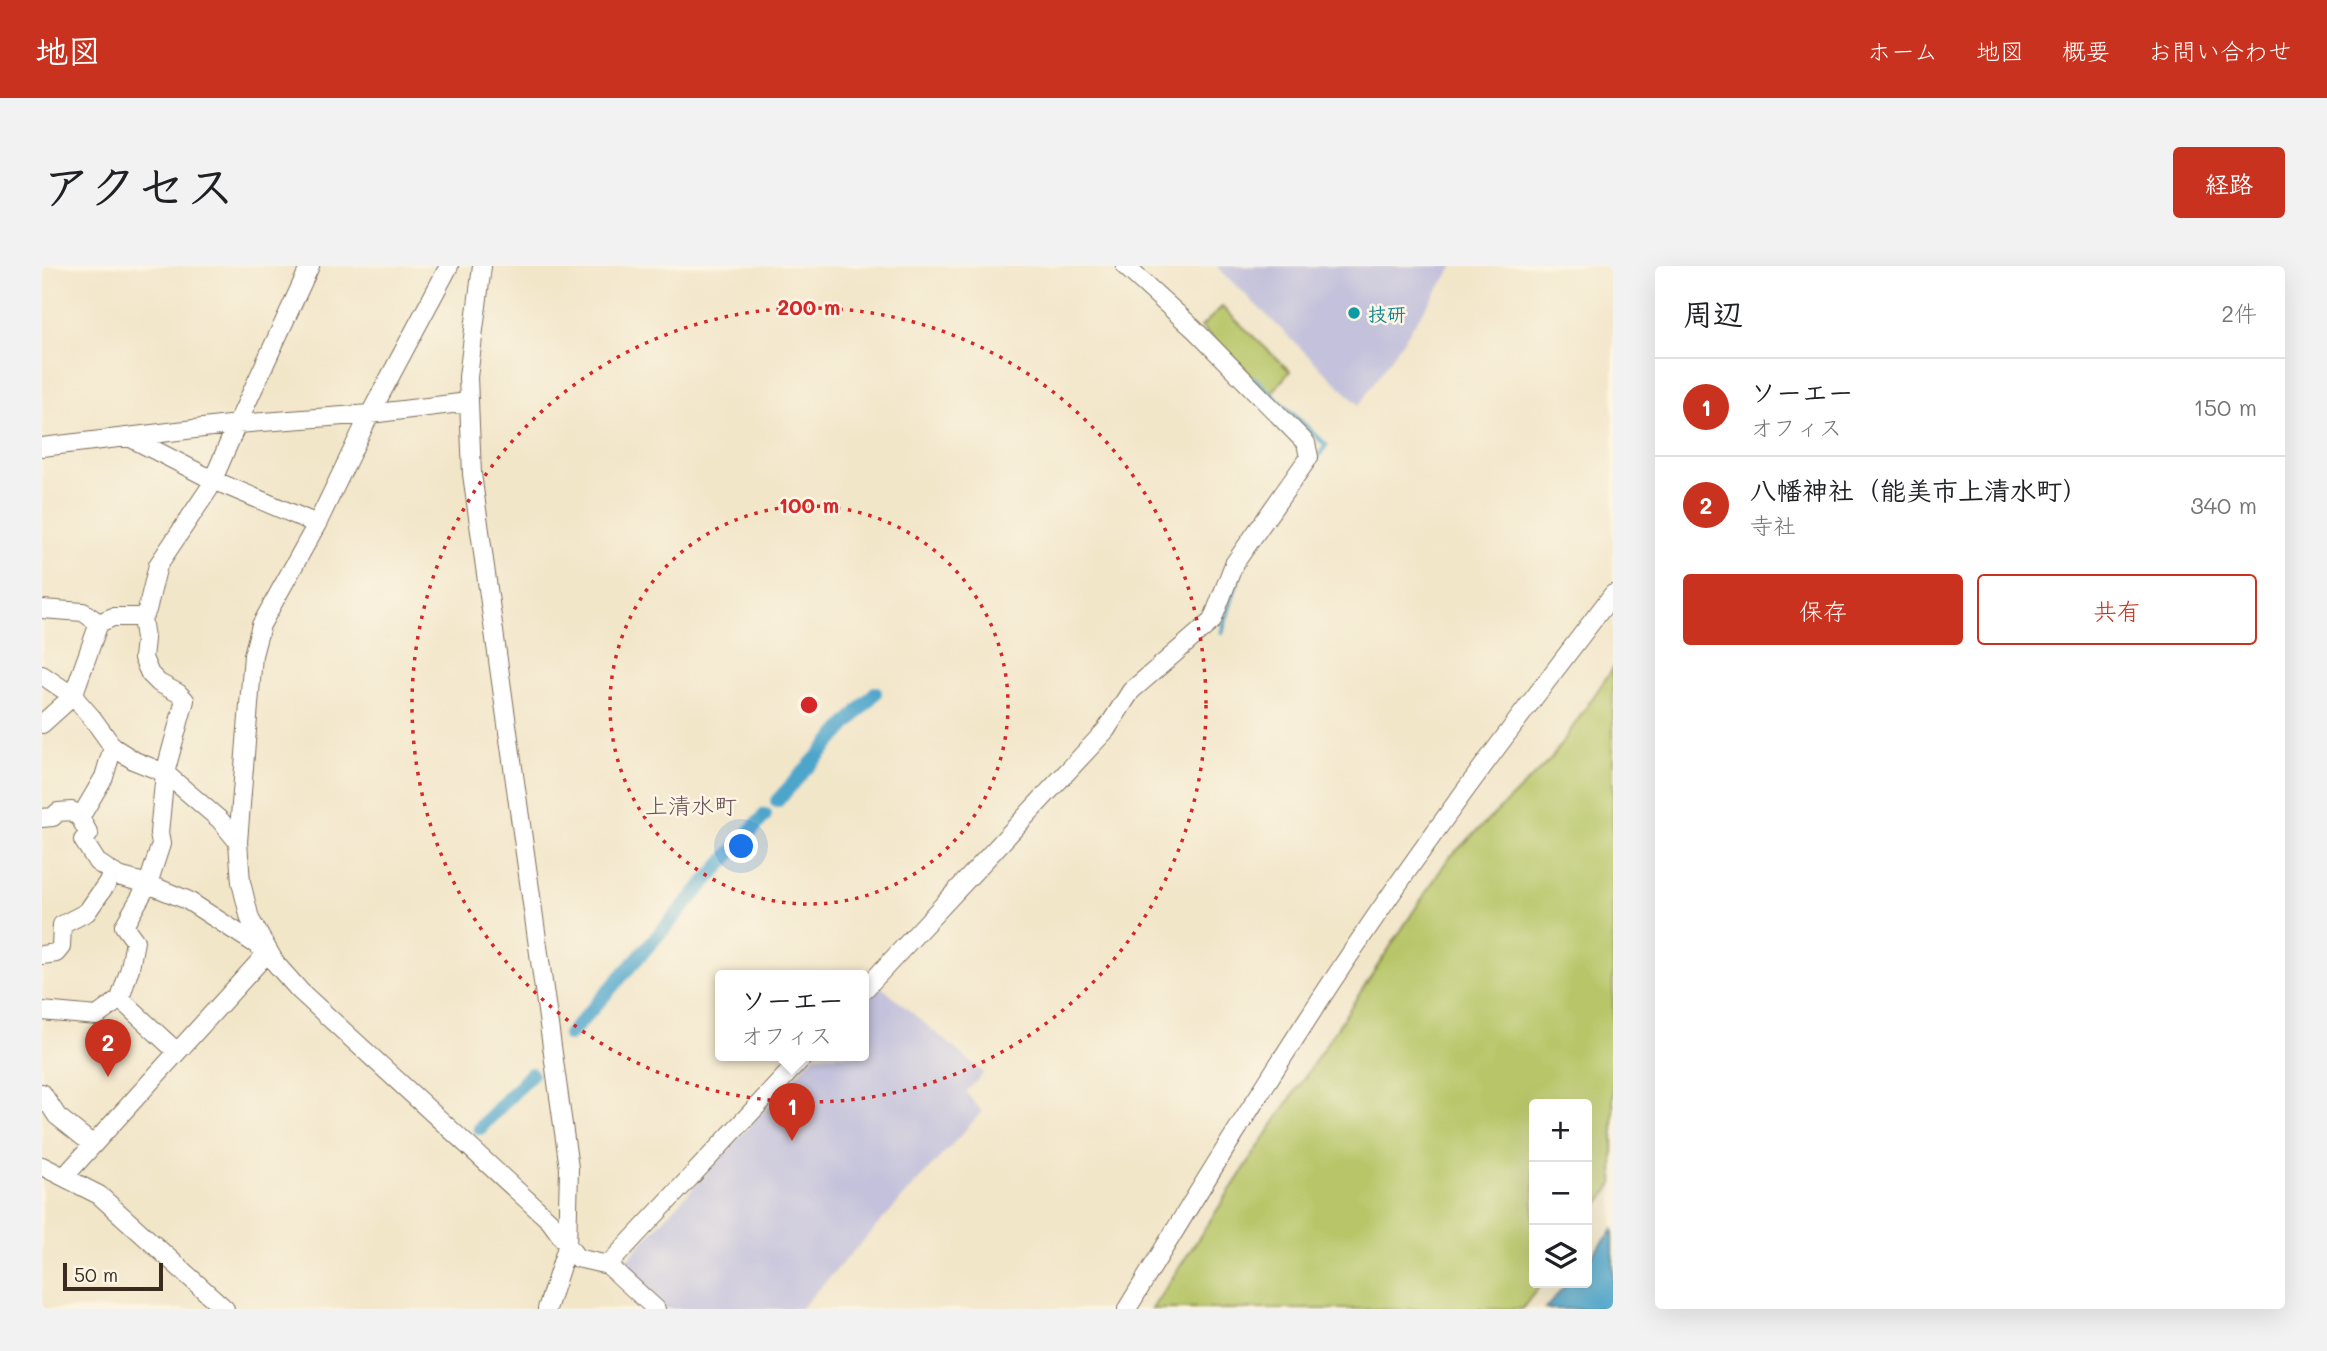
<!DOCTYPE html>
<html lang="ja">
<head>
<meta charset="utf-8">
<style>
	body { margin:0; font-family:Mali,"Klee One",sans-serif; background:#f2f2f2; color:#202124 }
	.controls { position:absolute; right:21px; bottom:21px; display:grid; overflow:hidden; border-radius:7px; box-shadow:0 7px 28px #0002 }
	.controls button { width:63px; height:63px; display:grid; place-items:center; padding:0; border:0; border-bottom:2px solid #e0e0e0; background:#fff; color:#202124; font:35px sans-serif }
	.scale { position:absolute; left:21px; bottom:18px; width:100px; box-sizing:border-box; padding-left:7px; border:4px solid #3b2a1e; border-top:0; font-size:19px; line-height:24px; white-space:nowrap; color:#3b2a1e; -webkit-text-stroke:5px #fcf5e5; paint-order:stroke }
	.you { position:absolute; left:700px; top:581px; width:24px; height:24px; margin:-18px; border:5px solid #fff; border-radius:50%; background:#1a73e8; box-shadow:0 0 0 10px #1a73e833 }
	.badge { display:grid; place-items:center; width:46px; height:46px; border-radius:50%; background:#c8321e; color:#fff; font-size:23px; font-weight:700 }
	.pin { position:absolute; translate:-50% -58px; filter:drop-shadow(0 2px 4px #0008) }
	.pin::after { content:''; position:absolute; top:37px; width:24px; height:21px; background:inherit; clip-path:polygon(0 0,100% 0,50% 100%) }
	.popup { position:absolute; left:673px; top:704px; width:154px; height:91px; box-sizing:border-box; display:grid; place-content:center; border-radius:7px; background:#fff; filter:drop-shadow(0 2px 5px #0005); font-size:23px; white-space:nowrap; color:#757577 }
	.popup b { font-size:26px; color:#202124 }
	.popup::after { content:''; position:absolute; left:50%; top:100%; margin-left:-14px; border:14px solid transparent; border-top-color:#fff }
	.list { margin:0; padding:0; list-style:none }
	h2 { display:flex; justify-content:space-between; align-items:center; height:91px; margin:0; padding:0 28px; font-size:30px }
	h2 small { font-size:23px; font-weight:400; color:#757577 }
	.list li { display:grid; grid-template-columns:46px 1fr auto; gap:21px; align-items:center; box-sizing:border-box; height:98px; padding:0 28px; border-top:2px solid #e0e0e0 }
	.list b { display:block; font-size:26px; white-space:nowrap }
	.list p { margin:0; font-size:23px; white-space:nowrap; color:#757577 }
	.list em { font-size:23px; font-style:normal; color:#757577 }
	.actions { display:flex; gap:14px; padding:21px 28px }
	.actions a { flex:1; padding:16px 0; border:2px solid #c8321e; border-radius:7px; text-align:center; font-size:24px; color:#c8321e }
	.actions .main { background:#c8321e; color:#fff }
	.icon { flex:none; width:38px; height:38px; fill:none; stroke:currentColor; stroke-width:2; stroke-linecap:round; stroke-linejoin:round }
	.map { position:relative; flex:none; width:1571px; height:1043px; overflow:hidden; border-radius:7px }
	header { display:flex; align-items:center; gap:42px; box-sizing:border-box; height:98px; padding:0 35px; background:#c8321e; color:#fff }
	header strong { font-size:33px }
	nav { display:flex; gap:38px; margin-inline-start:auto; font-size:24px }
	.intro { display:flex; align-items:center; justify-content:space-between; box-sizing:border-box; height:168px; padding:0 42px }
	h1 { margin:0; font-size:49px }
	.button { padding:18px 32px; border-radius:7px; background:#c8321e; color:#fff; font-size:24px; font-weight:700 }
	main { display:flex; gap:42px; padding:0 42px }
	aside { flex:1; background:#fff; border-radius:7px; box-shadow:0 7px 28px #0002 }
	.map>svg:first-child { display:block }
	.industrial { fill:#c3c1db }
	.green { fill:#b8c669; stroke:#7a7844; stroke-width:2 }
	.water { fill:#4ea5cb; stroke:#446874; stroke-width:2 }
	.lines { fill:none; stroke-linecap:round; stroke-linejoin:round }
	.stream { stroke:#4ea5cb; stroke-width:4.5 }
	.canal { stroke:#4ea5cb; stroke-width:14 }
	.minor-casing { stroke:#7b6c5a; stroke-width:20 }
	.minor { stroke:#fff; stroke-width:18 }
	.ring { fill:none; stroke:#d62828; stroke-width:3.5; stroke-dasharray:3.5 7 }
	.culture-dot { fill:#0f9aa8; stroke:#fcf5e5; stroke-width:2.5 }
	.labels { text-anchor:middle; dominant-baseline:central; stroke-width:5; stroke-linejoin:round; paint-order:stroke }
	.culture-label { font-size:19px; font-weight:bold; fill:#0d838f; stroke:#fcf5e5; text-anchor:start }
	.quarter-label { font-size:23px; fill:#695157; stroke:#fcf5e5 }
	.centre { fill:#d62828; stroke:#fcf5e5; stroke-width:3.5 }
	.ring-label { font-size:21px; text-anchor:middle; font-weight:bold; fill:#d62828; stroke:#fcf5e5; stroke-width:5; stroke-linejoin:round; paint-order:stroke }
</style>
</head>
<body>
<header>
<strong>地図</strong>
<nav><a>ホーム</a><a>地図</a><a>概要</a><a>お問い合わせ</a></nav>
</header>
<div class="intro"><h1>アクセス</h1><a class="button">経路</a></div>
<main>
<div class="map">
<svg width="1571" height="1043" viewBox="0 0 1571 1043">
	<rect width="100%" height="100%" fill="#fcf5e5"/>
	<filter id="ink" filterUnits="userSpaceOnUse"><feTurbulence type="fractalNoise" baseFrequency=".0143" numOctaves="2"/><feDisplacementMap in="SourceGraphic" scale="14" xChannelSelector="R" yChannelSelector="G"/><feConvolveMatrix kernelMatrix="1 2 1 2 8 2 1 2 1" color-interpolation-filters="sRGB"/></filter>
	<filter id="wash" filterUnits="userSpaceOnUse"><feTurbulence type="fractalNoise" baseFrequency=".00686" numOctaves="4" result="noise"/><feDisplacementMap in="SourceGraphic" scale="28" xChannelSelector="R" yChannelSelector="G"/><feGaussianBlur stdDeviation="1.57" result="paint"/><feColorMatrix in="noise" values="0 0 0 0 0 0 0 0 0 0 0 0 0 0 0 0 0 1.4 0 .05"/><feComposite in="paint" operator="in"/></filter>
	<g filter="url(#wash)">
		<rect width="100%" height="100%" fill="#f2e6c9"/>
		<path class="industrial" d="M1174,0H1412L1317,139Z
			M837,719L942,807L924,826L940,846L758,1043H624L578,1001L773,789H822V736Z"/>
		<path class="green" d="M1180,41L1248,105L1229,128L1159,61Z
			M1571,402V918L1545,955V838H1492V1017H1500L1480,1043H1110L1406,593L1509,493Z"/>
		<path class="water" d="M1571,964V1043H1503L1526,1017H1545V995Z"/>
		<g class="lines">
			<path class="stream" d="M1212,112L1284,179L1273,195
				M1180,366L1199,303"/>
			<path class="canal" d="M735,535L833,427
				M527,769L723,549
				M438,862L489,808"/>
		</g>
	</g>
	<g filter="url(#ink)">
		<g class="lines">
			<g class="minor-casing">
				<path id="minor" d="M407,0L328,148L275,258L219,359L211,389L196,576L199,616L208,653L234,698L258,725L508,955L535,992L566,999L614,1043
					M440,0L426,111L430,208L527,902L525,981L505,1043
					M87,171L171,214L275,258
					M0,181L195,158L328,148L426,136
					M0,343L41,346L57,357
					M100,351L103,373L101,392L108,408L117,417L136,427L143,434L123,507L117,567L119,578L106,618L82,660L93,675L88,702L78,733L134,785
					M0,409L31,430L51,453L71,481L93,495L123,507L178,554L196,576
					M0,458L31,430L57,357L71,351H100L105,344L116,299L167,223L195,158L268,0
					M0,552L11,551L16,546L30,545L38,552
					M0,689L14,687L19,681L20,659L45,646L72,607
					M822,724L1064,464L1089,425L1170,355L1192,298L1267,191L1264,177L1152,63L1083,0
					M0,745L55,750L78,733
					M0,827L15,850L50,878
					M0,900L57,929L183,1043
					M22,911L226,686L145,634L106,618L76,610L55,596L41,574L47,568L38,552L62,511L71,481
					M566,999L763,789
					M1085,1043C1160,919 1236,795 1317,675C1397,556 1484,442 1571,328"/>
			</g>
			<use href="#minor" class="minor"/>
		</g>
	</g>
	<g class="ring">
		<circle cx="767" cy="439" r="199"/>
		<circle cx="767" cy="439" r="397"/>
	</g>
	<circle class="culture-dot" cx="1312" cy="47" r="7"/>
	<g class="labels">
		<g class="culture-label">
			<text x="1326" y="47">技研</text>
		</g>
		<g class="quarter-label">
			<text x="649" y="539">上清水町</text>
		</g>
	</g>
	<circle cx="767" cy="439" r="10" class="centre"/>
	<g class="ring-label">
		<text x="767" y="49">200 m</text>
		<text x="767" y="247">100 m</text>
	</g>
</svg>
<div class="controls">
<button>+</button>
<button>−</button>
<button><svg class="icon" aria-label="layers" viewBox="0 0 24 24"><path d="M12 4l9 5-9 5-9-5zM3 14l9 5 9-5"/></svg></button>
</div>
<div class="scale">50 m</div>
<div class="you"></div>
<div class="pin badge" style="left:750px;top:875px">1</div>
<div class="popup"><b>ソーエー</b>オフィス</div>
<div class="pin badge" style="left:66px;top:811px">2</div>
</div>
<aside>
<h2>周辺<small>2件</small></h2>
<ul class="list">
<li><span class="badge">1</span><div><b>ソーエー</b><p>オフィス</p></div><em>150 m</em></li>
<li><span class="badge">2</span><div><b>八幡神社（能美市上清水町）</b><p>寺社</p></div><em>340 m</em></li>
</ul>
<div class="actions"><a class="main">保存</a><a>共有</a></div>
</aside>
</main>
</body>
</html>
